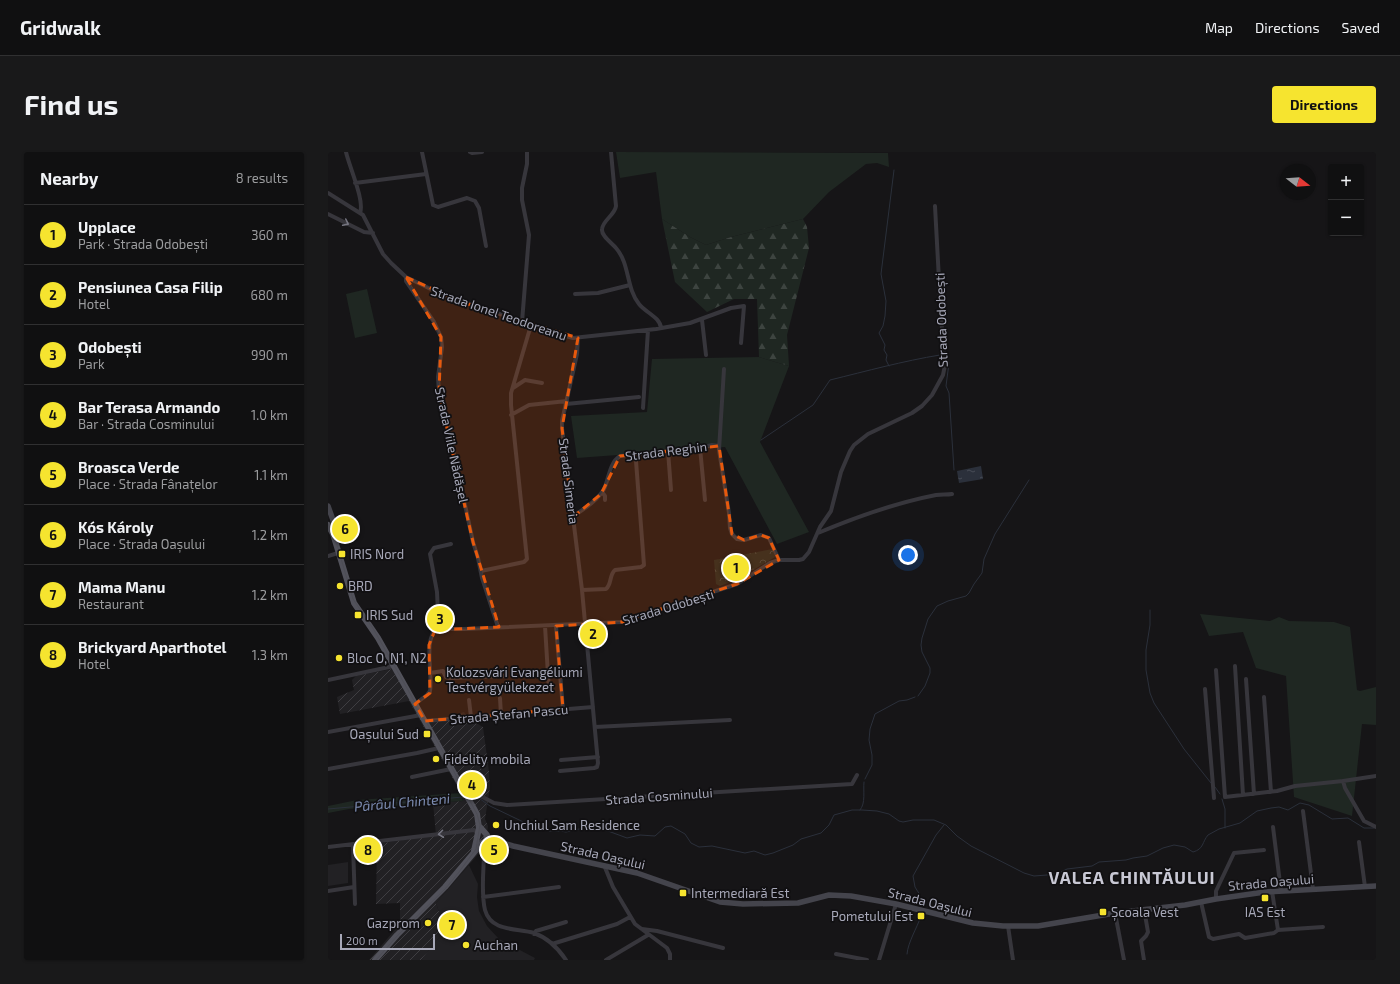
<!DOCTYPE html>
<html lang="en">
<head>
<meta charset="utf-8">
<style>
	body { margin:0; font-family:"Exo 2",sans-serif; background:#19191a; color:#f1f3f6 }
	.controls { position:absolute; right:12px; top:12px; display:grid; overflow:hidden; border-radius:4px; box-shadow:0 1px 3px #0004 }
	.controls button { width:36px; height:36px; display:grid; place-items:center; padding:0; border:0; border-bottom:1px solid #303031; background:#101011; color:#f1f3f6; font:20px sans-serif }
	.compass { position:absolute; left:952px; top:12px; width:36px; height:36px; border-radius:50%; background:#101011; box-shadow:0 1px 3px #0004; rotate:107deg }
	.scale { position:absolute; left:12px; bottom:10px; width:95px; box-sizing:border-box; padding-left:4px; border:2px solid #a7a8b8; border-top:0; font-size:11px; line-height:14px; white-space:nowrap; color:#a7a8b8; -webkit-text-stroke:3px #111012; paint-order:stroke }
	.you { position:absolute; left:580px; top:403px; width:14px; height:14px; margin:-10px; border:3px solid #fff; border-radius:50%; background:#1a73e8; box-shadow:0 0 0 6px #1a73e833 }
	.badge { display:grid; place-items:center; width:26px; height:26px; border-radius:50%; background:#f6e42f; color:#111; font-size:13px; font-weight:700 }
	.pin { position:absolute; translate:-50% -50%; border:2px solid #fff; box-shadow:0 1px 4px #0006 }
	.list { margin:0; padding:0; list-style:none }
	h2 { display:flex; justify-content:space-between; align-items:center; height:52px; margin:0; padding:0 16px; font-size:17px }
	h2 small { font-size:13px; font-weight:400; color:#9c9d9f }
	.list li { display:grid; grid-template-columns:26px 1fr auto; gap:12px; align-items:center; box-sizing:border-box; height:60px; padding:0 16px; border-top:1px solid #303031 }
	.list b { display:block; font-size:15px; white-space:nowrap }
	.list p { margin:0; font-size:13px; white-space:nowrap; color:#9c9d9f }
	.list em { font-size:13px; font-style:normal; color:#9c9d9f }
	.map { position:relative; flex:none; width:1048px; height:808px; overflow:hidden; border-radius:4px }
	header { display:flex; align-items:center; gap:24px; box-sizing:border-box; height:56px; padding:0 20px; background:#101011; border-bottom:1px solid #303031 }
	header strong { font-size:19px }
	nav { display:flex; gap:22px; margin-inline-start:auto; font-size:14px }
	.intro { display:flex; align-items:center; justify-content:space-between; box-sizing:border-box; height:96px; padding:0 24px }
	h1 { margin:0; font-size:28px }
	.button { padding:10px 18px; border-radius:4px; background:#f6e42f; color:#111; font-size:14px; font-weight:700 }
	main { display:flex; gap:24px; padding:0 24px }
	aside { flex:1; background:#101011; border-radius:4px; box-shadow:0 1px 3px #0004 }
	.map>svg:first-child { display:block }
	.built { fill:#222124 }
	.industrial { fill:url(#industrial-furrows) }
	.green { fill:#1f2722 }
	.forest { fill:url(#forest-firs) }
	.park { fill:url(#park-crowns) }
	.water { fill:url(#water-ripples) }
	.lines { fill:none; stroke-linecap:round; stroke-linejoin:round }
	.stream { stroke:#2b303b; stroke-width:1 }
	.minor { stroke:#37363c; stroke-width:4 }
	.secondary { stroke:#44444c; stroke-width:5.5 }
	.primary { stroke:#52525b; stroke-width:6 }
	.tram { stroke:#4d4d55; stroke-width:1 }
	.oneway { stroke:#757580 }
	.marked { fill:#e8590c; fill-opacity:0.2; stroke:#e8590c; stroke-width:3; stroke-dasharray:8 5; stroke-linejoin:round }
	.poi-dot { fill:#f6e42f; stroke:#111012; stroke-width:1.5 }
	.labels { text-anchor:middle; dominant-baseline:central; stroke-width:3.5; stroke-linejoin:round; paint-order:stroke }
	.street-label { font-size:13px; fill:#a7a8b8; stroke:#111012 }
	.poi-label { font-size:13px; fill:#a7a8b8; stroke:#111012; text-anchor:start }
	.water-label { font-size:14px; font-style:italic; fill:#7d8db3; stroke:#111012 }
	.district-label { font-size:17px; font-weight:bold; letter-spacing:1px; fill:#c8c8d4; stroke:#111012 }
</style>
</head>
<body>
<header>
<strong>Gridwalk</strong>
<nav><a>Map</a><a>Directions</a><a>Saved</a></nav>
</header>
<div class="intro"><h1>Find us</h1><a class="button">Directions</a></div>
<main>
<aside>
<h2>Nearby<small>8 results</small></h2>
<ul class="list">
<li><span class="badge">1</span><div><b>Upplace</b><p>Park · Strada Odobești</p></div><em>360 m</em></li>
<li><span class="badge">2</span><div><b>Pensiunea Casa Filip</b><p>Hotel</p></div><em>680 m</em></li>
<li><span class="badge">3</span><div><b>Odobești</b><p>Park</p></div><em>990 m</em></li>
<li><span class="badge">4</span><div><b>Bar Terasa Armando</b><p>Bar · Strada Cosminului</p></div><em>1.0 km</em></li>
<li><span class="badge">5</span><div><b>Broasca Verde</b><p>Place · Strada Fânațelor</p></div><em>1.1 km</em></li>
<li><span class="badge">6</span><div><b>Kós Károly</b><p>Place · Strada Oașului</p></div><em>1.2 km</em></li>
<li><span class="badge">7</span><div><b>Mama Manu</b><p>Restaurant</p></div><em>1.2 km</em></li>
<li><span class="badge">8</span><div><b>Brickyard Aparthotel</b><p>Hotel</p></div><em>1.3 km</em></li>
</ul>
</aside>
<div class="map">
<svg width="1048" height="808" viewBox="0 0 1048 808">
	<defs>
		<pattern id="industrial-furrows" width="10" height="10" patternUnits="userSpaceOnUse"><rect width="10" height="10" fill="#222124"/><path d="M-1 1l2-2M0 10L10 0M9 11l2-2" fill="none" stroke="#3f3e42"/></pattern>
		<pattern id="forest-firs" width="22" height="20" patternUnits="userSpaceOnUse"><rect width="22" height="20" fill="#1f2722"/><path d="M5 1l3.5 6h-7zM16 11l3.5 6h-7z" fill="#3d4440"/></pattern>
		<pattern id="park-crowns" width="20" height="18" patternUnits="userSpaceOnUse"><rect width="20" height="18" fill="#1f2722"/><path d="M2 6a3 3 0 1 1 6 0M12 15a3 3 0 1 1 6 0" fill="none" stroke="#3d4440"/></pattern>
		<pattern id="water-ripples" width="26" height="14" patternUnits="userSpaceOnUse"><rect width="26" height="14" fill="#2b303b"/><path d="M2 4q2-2 4 0t4 0M15 11q2-2 4 0t4 0" fill="none" stroke="#474b55"/></pattern>
	</defs>
	<rect width="100%" height="100%" fill="#161517"/>
	<path class="built" d="M20,710V731L0,734V713Z
		M141,713L150,732L149,745L151,759L159,774L171,787L207,806L206,808H93L117,778L108,751Z"/>
	<path class="industrial" d="M64,517L100,571L136,560L141,569L148,571L155,575L161,620L162,635L157,667L160,674L158,689L152,700L108,751L117,778L93,808H41L71,773L72,769V751L48,752L49,692L108,683L105,651L135,649L133,641L81,549L12,562L9,545L26,538L24,528L28,524Z"/>
	<path class="green" d="M288,0L560,1L561,15L549,11L538,12L501,40L475,67L403,85L378,93L362,85L334,67L328,20L292,26Z
		M39,137L49,181L27,186L18,142Z
		M431,205L461,214L432,290L481,380L449,392L397,295L249,306L243,264L319,260L324,207Z
		M872,462L942,469L951,465L961,469L1006,470L1022,475L1029,538L1032,539L1048,535V573L1034,572L1024,664L966,645L958,524L928,516L915,480L881,484Z
		M133,641L135,649L21,657L0,661V654L29,648Z"/>
	<path class="forest" d="M334,67L362,85L378,93L403,85L475,67L479,75L481,96L459,183L461,214L431,205L429,147H406L379,160L347,130Z"/>
	<path class="park" d="M445,397L447,405L408,428L392,434L388,432L386,408Z"/>
	<path class="water" d="M653,314L655,327L631,331L629,319Z"/>
	<g class="lines">
		<path class="stream" d="M617,203L620,208L621,211L618,234L621,241L626,318
			M561,214L558,208L559,203L556,198L557,193L551,181L555,174L557,164L558,149L553,122L566,18
			M433,288L485,253L502,228C539,219 575,209 612,203
			M822,458V473L818,498V518L822,541L826,551L856,597L883,631
			M590,544L597,534L602,521V516L594,500L593,493L594,486L600,467L609,454L620,449L638,444L641,441L646,432L654,421L656,407L667,382L701,328
			M537,627L544,613V603L541,588L542,577L547,562L571,549L579,548L587,545
			M887,635L892,642
			M143,643L148,644L162,654L210,677L221,679H232L238,680L251,677L264,676L280,679L299,686L312,683L327,684L337,675L343,674L357,682L363,691L371,695L384,694L417,701L426,699L437,703L445,701L465,693L473,687L493,681L501,673L506,663L524,658H534L549,659L561,662L571,669L575,670L585,668H606L618,673L629,684L643,694L696,721L706,724L719,723L731,721L739,717L764,714L771,710L798,708L805,706L819,704L835,696L846,693L857,695L865,700C876,697 874,690 880,683L891,677L912,671L929,659L943,656L951,655L960,658L972,651L981,653L1004,667L1020,666L1036,676H1046
			M894,647L897,657V676
			M0,657L135,645
			M532,658C538,651 535,639 536,630
			M592,743L587,735L585,724L608,683L616,673
			M579,802C580,790 589,776 593,764"/>
		<path class="minor" d="M18,0C21,14 37,49 32,61
			M94,0L105,53L110,55L139,46L147,49L151,56L158,94
			M142,0L144,1L154,0
			M283,0L288,54C287,63 275,68 274,77C273,84 284,91 288,96C302,112 298,136 311,152C318,161 332,165 333,176
			M27,31L98,22
			M0,41L35,63L55,102L63,111L78,125L115,143L238,184L245,186L328,177L362,171L403,156L416,154L413,191
			M0,62L36,80L45,81
			M78,125V129L106,170L113,185L114,195L110,225L111,241L120,274L145,390L150,406L154,426L170,475
			M247,142L270,141L302,133
			M374,168L378,203
			M194,170L201,83L194,48V36L199,12V0
			M396,217L391,298L401,361L402,376L404,382L409,387L416,388L433,383L441,386L451,408
			M185,236L197,228L214,231
			M238,252L311,245
			M315,256L320,178
			M183,263L201,253L239,249
			M372,296L377,348
			M340,299L343,338
			M274,340L277,344V348
			M245,364C255,358 270,348 276,337C281,327 281,311 292,304L302,303L306,304L312,302L372,296L384,293L391,294
			M490,381C528,365 567,351 608,343C613,342 619,343 624,342
			M0,404L10,401
			M153,419L196,410L199,407L183,253V241L203,173
			M254,438L278,437C284,432 281,423 287,418L313,415L316,413L308,309L306,304
			M217,474L221,539
			M228,474L235,557
			M107,478L110,461L109,440L102,402L106,396L123,392
			M907,514L915,643
			M888,518L897,645L949,639L967,634L1015,629L1048,624
			M102,521L115,519L118,525L122,526L176,524
			M918,527L926,642
			M0,528L66,514
			M877,537L886,646
			M936,545L943,640
			M172,546L173,563
			M141,548L143,565
			M87,552L99,543L102,539C105,524 95,486 109,477H136L294,470L409,432L442,411L451,408H471L475,407L481,400L492,375L503,359L513,320L522,299L526,293L540,282L584,261L594,254L604,243L615,223L617,213L613,165L607,54
			M97,569L265,555
			M267,575L402,568
			M0,580L93,563
			M233,608L270,605
			M0,617L89,601L111,596
			M232,619L266,616L269,615L270,611L254,438L234,276V269L249,202L250,186
			M84,625L123,617
			M1015,629L1017,636L1036,669L1048,675
			M134,634L166,651L179,653L524,632L529,623
			M975,659L985,737
			M945,675L953,739
			M156,690C157,711 152,738 157,758C163,780 189,776 206,781C220,786 230,796 238,808
			M1031,690L1037,735
			M25,693L27,752
			M0,695L146,678L150,681
			M276,713L285,735L307,772L339,796L342,802V808
			M0,739L26,735
			M155,745L231,735
			M888,747V739L906,701L936,698
			M873,750L881,785L885,787L911,782L917,786L946,781L950,778L944,739
			M787,761L796,808
			M680,774L685,808
			M314,777L329,779L395,796
			M950,778L995,775
			M206,782L208,779L238,770
			M224,792L289,772L302,765
			M508,802L539,808
			M278,808L320,783
			M551,808L568,752
			M816,808L813,789L818,784L820,780L816,757"/>
		<path class="secondary" d="M0,354L5,368L8,386
			M159,686L185,694L309,721L392,750L415,752L470,751L501,743L523,744L568,752L645,771L675,774H710L787,761L857,753L888,747L937,740L1048,734"/>
		<path class="primary" d="M0,373L5,382L26,451L50,486L149,662L151,676L146,699
			M149,697L152,696L156,699
			M47,808L69,783L117,735L154,691L158,689L159,683L151,674"/>
		<path class="tram" d="M0,372L6,383L25,447L46,478L118,605L149,662L152,673L148,697L131,720L118,736L70,783L48,808"/>
	</g>
	<defs><path id="oneway-chevron" d="M-2-3.5L2.5 0L-2 3.5" fill="none" stroke-width="1.6" stroke-linecap="round" stroke-linejoin="round"/></defs>
	<g class="oneway">
		<use href="#oneway-chevron" transform="translate(18 71) rotate(26)"/>
		<use href="#oneway-chevron" transform="translate(113 682) rotate(173)"/>
	</g>
	<path class="marked" d="M78,125L134,150L250,186L234,276L245,365L273,342L292,304L391,294L404,382L416,388L433,383L441,386L451,408L409,432L294,470L228,474L235,557L97,569L87,552L102,541L101,493L107,478L171,475L145,390L111,241L113,185Z"/>
	<g class="poi-dot">
		<rect x="10" y="398" width="8" height="8" rx="2"/>
		<circle cx="12" cy="434" r="4"/>
		<rect x="26" y="459" width="8" height="8" rx="2"/>
		<circle cx="11" cy="506" r="4"/>
		<circle cx="110" cy="527" r="4"/>
		<rect x="95" y="578" width="8" height="8" rx="2"/>
		<circle cx="108" cy="607" r="4"/>
		<circle cx="168" cy="673" r="4"/>
		<rect x="351" y="737" width="8" height="8" rx="2"/>
		<rect x="933" y="742" width="8" height="8" rx="2"/>
		<rect x="771" y="756" width="8" height="8" rx="2"/>
		<rect x="589" y="760" width="8" height="8" rx="2"/>
		<circle cx="100" cy="771" r="4"/>
		<circle cx="138" cy="793" r="4"/>
	</g>
	<g class="labels">
		<g class="street-label">
			<text transform="translate(171 161) rotate(19)">Strada Ionel Teodoreanu</text>
			<text transform="translate(613 168) rotate(-92)">Strada Odobești</text>
			<text transform="translate(124 293) rotate(78)">Strada Viile Nădășel</text>
			<text transform="translate(338 299) rotate(-7)">Strada Reghin</text>
			<text transform="translate(241 329) rotate(83)">Strada Simeria</text>
			<text transform="translate(340 455) rotate(-17)">Strada Odobești</text>
			<text transform="translate(181 562) rotate(-5)">Strada Ștefan Pascu</text>
			<text transform="translate(331 644) rotate(-4)">Strada Cosminului</text>
			<text transform="translate(275 703) rotate(13)">Strada Oașului</text>
			<text transform="translate(943 730) rotate(-5)">Strada Oașului</text>
			<text transform="translate(602 750) rotate(14)">Strada Oașului</text>
		</g>
		<g class="poi-label">
			<text x="22" y="402">IRIS Nord</text>
			<text x="20" y="434">BRD</text>
			<text x="38" y="463">IRIS Sud</text>
			<text x="19" y="506">Bloc O, N1, N2</text>
			<text x="118" y="520">Kolozsvári Evangéliumi<tspan x="118" dy="15">Testvérgyülekezet</tspan></text>
			<text x="91" y="582" text-anchor="end">Oașului Sud</text>
			<text x="116" y="607">Fidelity mobila</text>
			<text x="176" y="673">Unchiul Sam Residence</text>
			<text x="363" y="741">Intermediară Est</text>
			<text x="783" y="760">Școala Vest</text>
			<text x="937" y="760" text-anchor="middle">IAS Est</text>
			<text x="585" y="764" text-anchor="end">Pometului Est</text>
			<text x="92" y="771" text-anchor="end">Gazprom</text>
			<text x="146" y="793">Auchan</text>
		</g>
		<g class="water-label">
			<text transform="translate(74 650) rotate(-5)">Pârâul Chinteni</text>
		</g>
		<g class="district-label">
			<text x="804" y="725">VALEA CHINTĂULUI</text>
		</g>
	</g>
</svg>
<div class="controls">
<button>+</button>
<button>−</button>
</div>
<svg class="compass" viewBox="-18 -18 36 36"><path d="M0-13l5 13h-10z" fill="#e53935"/><path d="M0 13l5-13h-10z" fill="#9c9d9f"/></svg>
<div class="scale">200 m</div>
<div class="you"></div>
<div class="pin badge" style="left:408px;top:416px">1</div>
<div class="pin badge" style="left:265px;top:482px">2</div>
<div class="pin badge" style="left:112px;top:467px">3</div>
<div class="pin badge" style="left:144px;top:633px">4</div>
<div class="pin badge" style="left:166px;top:698px">5</div>
<div class="pin badge" style="left:17px;top:377px">6</div>
<div class="pin badge" style="left:124px;top:773px">7</div>
<div class="pin badge" style="left:40px;top:698px">8</div>
</div>
</main>
</body>
</html>
